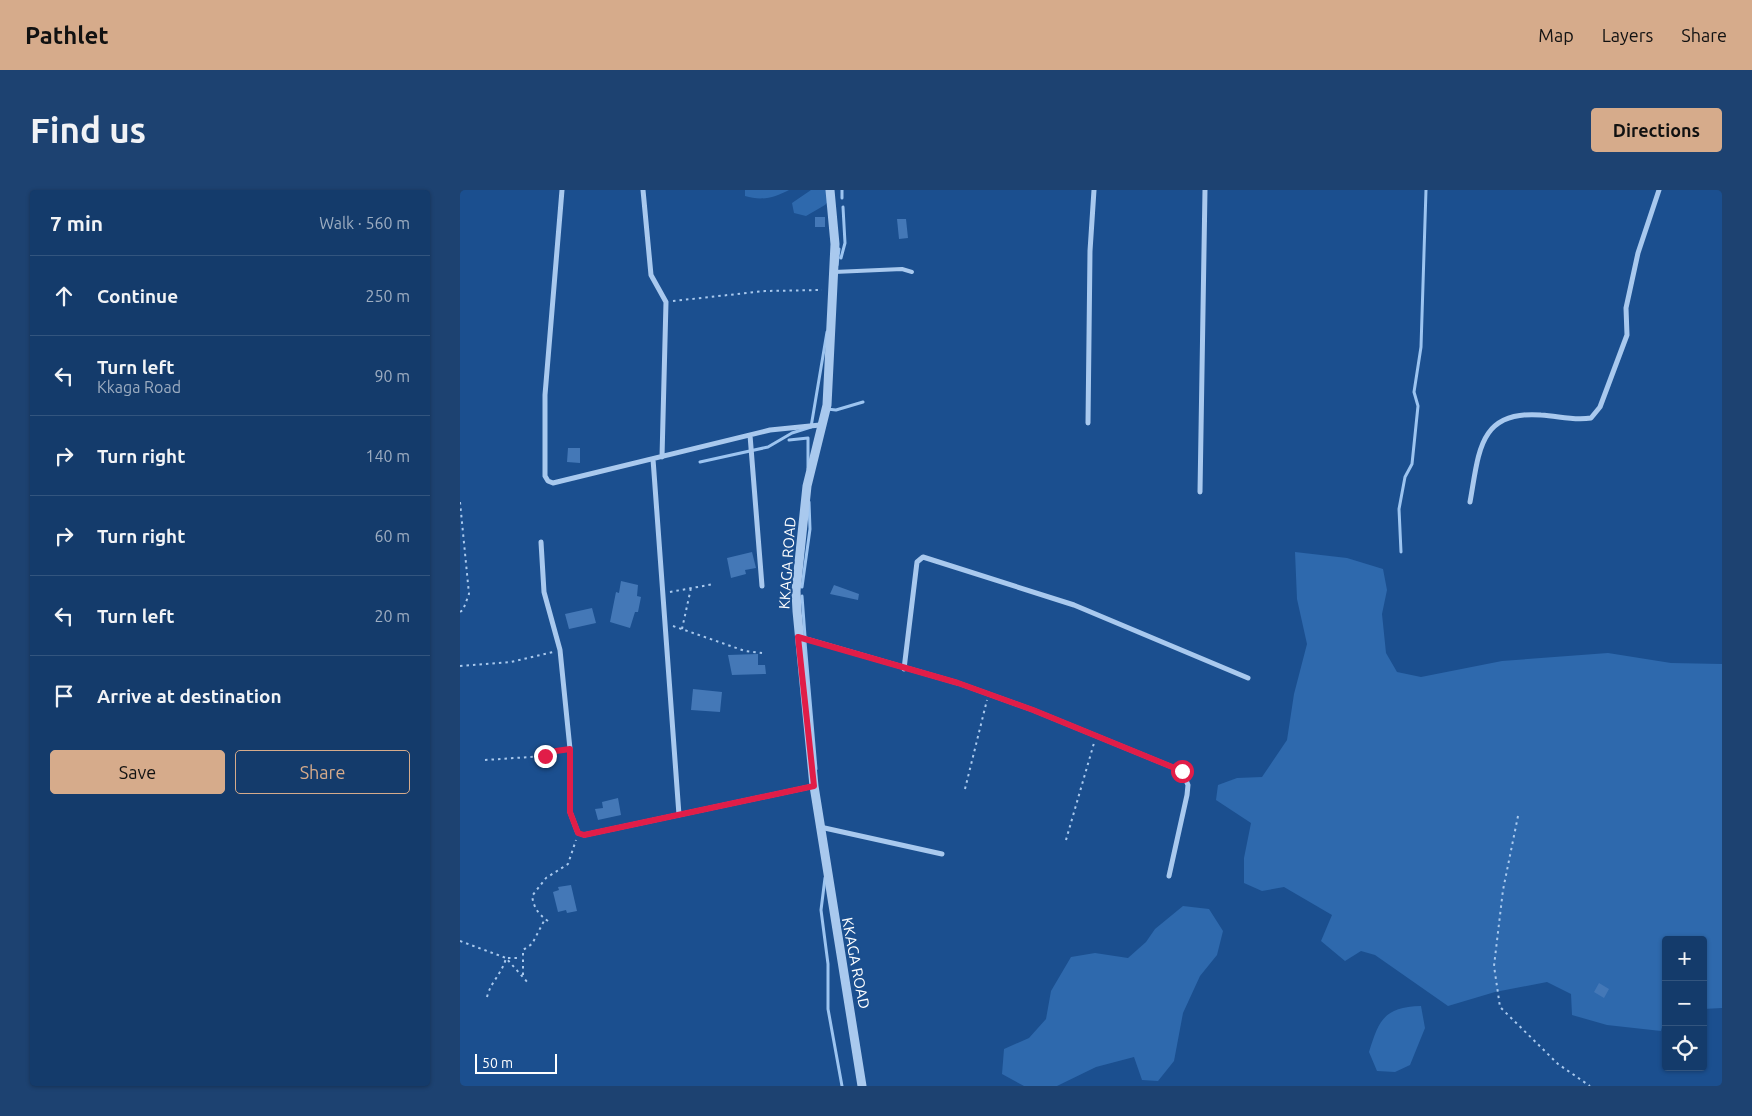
<!DOCTYPE html>
<html lang="en">
<head>
<meta charset="utf-8">
<style>
	body { margin:0; font-family:Ubuntu,sans-serif; background:#1d4271; color:#f1f3f6 }
	.controls { position:absolute; right:15px; bottom:15px; display:grid; overflow:hidden; border-radius:5px; box-shadow:0 1px 4px #0004 }
	.controls button { width:45px; height:45px; display:grid; place-items:center; padding:0; border:0; border-bottom:1px solid #33557e; background:#143b6b; color:#f1f3f6; font:25px sans-serif }
	.scale { position:absolute; left:15px; bottom:12px; width:82px; box-sizing:border-box; padding-left:5px; border:2px solid #fff; border-top:0; font-size:14px; line-height:18px; white-space:nowrap; color:#fff; -webkit-text-stroke:4px #1b4f8f; paint-order:stroke }
	.stop { position:absolute; width:15px; height:15px; margin:-11px; border:4px solid #e11d48; border-radius:50%; background:#fff }
	.stop.end { background:#e11d48; border-color:#fff; box-shadow:0 1px 5px #0008 }
	.list { margin:0; padding:0; list-style:none }
	h2 { display:flex; justify-content:space-between; align-items:center; height:65px; margin:0; padding:0 20px; font-size:21px }
	h2 small { font-size:16px; font-weight:400; color:#9dadc1 }
	.list li { display:grid; grid-template-columns:32px 1fr auto; gap:15px; align-items:center; box-sizing:border-box; height:80px; padding:0 20px; border-top:1px solid #33557e }
	.list b { display:block; font-size:19px; white-space:nowrap }
	.list p { margin:0; font-size:16px; white-space:nowrap; color:#9dadc1 }
	.list em { font-size:16px; font-style:normal; color:#9dadc1 }
	.actions { display:flex; gap:10px; padding:15px 20px }
	.actions a { flex:1; padding:11px 0; border:1px solid #d6ab8b; border-radius:5px; text-align:center; font-size:18px; color:#d6ab8b }
	.actions .main { background:#d6ab8b; color:#111 }
	.icon { flex:none; width:28px; height:28px; fill:none; stroke:currentColor; stroke-width:2; stroke-linecap:round; stroke-linejoin:round }
	.map { position:relative; flex:none; width:1262px; height:896px; overflow:hidden; border-radius:5px }
	header { display:flex; align-items:center; gap:30px; box-sizing:border-box; height:70px; padding:0 25px; background:#d6ab8b; color:#111 }
	header strong { font-size:24px }
	nav { display:flex; gap:28px; margin-inline-start:auto; font-size:18px }
	.intro { display:flex; align-items:center; justify-content:space-between; box-sizing:border-box; height:120px; padding:0 30px }
	h1 { margin:0; font-size:35px }
	.button { padding:12px 22px; border-radius:5px; background:#d6ab8b; color:#111; font-size:18px; font-weight:700 }
	main { display:flex; gap:30px; padding:0 30px }
	aside { flex:1; background:#143b6b; border-radius:5px; box-shadow:0 1px 4px #0004 }
	.map>svg:first-child { display:block }
	.green { fill:#2e69ad }
	.lines { fill:none; stroke-linecap:round; stroke-linejoin:round }
	.stream { stroke:#9cc4f0; stroke-width:3 }
	.building { fill:#4478b7 }
	.path { stroke:#a9c9ee; stroke-width:2; stroke-dasharray:2.5 4; stroke-linecap:butt }
	.service { stroke:#a9c9ee; stroke-width:4 }
	.minor { stroke:#a9c9ee; stroke-width:5 }
	.tertiary { stroke:#a9c9ee; stroke-width:9 }
	.route { stroke:#e11d48; stroke-width:6 }
	.labels { text-anchor:middle; dominant-baseline:central; stroke-width:4; stroke-linejoin:round; paint-order:stroke }
	.street-label { font-size:15px; fill:#fff; stroke:#1b4f8f }
</style>
</head>
<body>
<header>
<strong>Pathlet</strong>
<nav><a>Map</a><a>Layers</a><a>Share</a></nav>
</header>
<div class="intro"><h1>Find us</h1><a class="button">Directions</a></div>
<main>
<aside>
<h2>7 min<small>Walk · 560 m</small></h2>
<ul class="list">
<li><svg class="icon" aria-label="ahead" viewBox="0 0 24 24"><path d="M12 20V5M6 11l6-6 6 6"/></svg><div><b>Continue</b></div><em>250 m</em></li>
<li><svg class="icon" aria-label="left" viewBox="0 0 24 24"><path d="M17 20v-9H6M10 6l-5 5 5 5"/></svg><div><b>Turn left</b><p>Kkaga Road</p></div><em>90 m</em></li>
<li><svg class="icon" aria-label="right" viewBox="0 0 24 24"><path d="M7 20v-9h11M14 6l5 5-5 5"/></svg><div><b>Turn right</b></div><em>140 m</em></li>
<li><svg class="icon" aria-label="right" viewBox="0 0 24 24"><path d="M7 20v-9h11M14 6l5 5-5 5"/></svg><div><b>Turn right</b></div><em>60 m</em></li>
<li><svg class="icon" aria-label="left" viewBox="0 0 24 24"><path d="M17 20v-9H6M10 6l-5 5 5 5"/></svg><div><b>Turn left</b></div><em>20 m</em></li>
<li><svg class="icon" aria-label="arrive" viewBox="0 0 24 24"><path d="M6 21V4h12l-3 4 3 4H6"/></svg><div><b>Arrive at destination</b></div></li>
</ul>
<div class="actions"><a class="main">Save</a><a>Share</a></div>
</aside>
<div class="map">
<svg width="1262" height="896" viewBox="0 0 1262 896">
	<rect width="100%" height="100%" fill="#1b4f8f"/>
	<path class="green" d="M285,0H329C314,8 301,11 285,6Z
		M351,0H373V6L365,15L346,26L334,23L332,13Z
		M835,362L887,368L923,379L927,400L922,424L926,463L937,482L961,487L1042,471L1148,463L1211,473L1262,474V818L1243,819V750H1206V822L1201,841L1147,835L1112,825L1111,804L1087,792L1035,802L988,816L915,765L901,761L885,771L861,751L872,725L824,697L802,701L784,693V668L791,633L756,610L758,595L777,588L802,587L827,550L834,504L847,454L837,409Z
		M723,716L749,719L763,741L757,765L740,786L723,823L714,871L698,891L682,890L674,867L636,877L597,896H564L542,884L544,859L569,848L586,829L591,801L611,767L635,763L668,768L686,752L695,739Z
		M961,816L965,838L950,875L935,882L917,881L909,862C919,830 924,817 961,816Z"/>
	<g class="lines">
		<path class="stream" d="M382,0V8
			M381,68L385,53L383,17
			M377,75L379,59
			M367,219L376,220L403,212
			M329,250L348,248V279
			M240,272L308,257L332,243L351,237L367,142
			M941,362L939,319L945,287L952,274L958,216L954,202L961,157L966,0
			M342,397L350,339L349,312
			M342,406L345,446
			M345,452L356,579
			M365,688L361,720L368,774V819L382,896"/>
	</g>
	<path class="building" d="M355,27H365V37H355Z
		M437,29H446L448,48L439,49Z
		M108,258H120V273L107,272Z
		M292,362L296,378L285,380L286,384L271,388L267,368Z
		M161,391L178,395L177,406L181,407L178,422H175L170,438L150,432L156,402L159,403Z
		M374,395L399,404L398,410L370,404Z
		M132,418L136,433L109,439L105,424Z
		M298,464V475H305L306,484L272,485L268,465Z
		M233,499L262,502L260,522L231,520Z
		M158,608L161,625L138,630L135,619L143,618L142,612Z
		M111,695L117,721L107,723L106,720L98,722L93,702L99,700L98,697Z
		M1139,793L1149,799L1144,808L1134,802Z"/>
	<g class="lines">
		<path class="path" d="M213,111L305,101L362,100
			M0,312L9,404L3,420L0,422
			M210,402L254,394
			M213,436L285,461L302,463
			M222,439L231,398
			M0,476L51,472L93,462
			M25,570L85,566L103,560
			M505,599L527,510
			M1058,626L1043,700L1034,776L1040,817L1098,874L1130,896
			M606,650L634,553
			M88,731C78,724 74,718 72,706L86,688L108,674L116,650
			M0,751L46,768L69,794
			M63,785V760L72,754L85,729
			M27,807C31,791 42,784 46,768H61"/>
		<path class="service" d="M374,82L442,79L452,82"/>
		<path class="minor" d="M102,0L85,205V286L88,291L93,293L310,240L360,235
			M183,0L191,85L206,112L202,267
			M628,233L630,61L634,0
			M290,245L302,396
			M193,269L219,625
			M740,302L745,0
			M1010,312C1019,263 1018,220 1081,225C1099,226 1113,231 1131,228L1140,217L1167,145L1166,118L1178,63L1199,0
			M81,352L84,402L100,460L110,559V622L118,643L124,645L354,596
			M339,447L498,493L573,520L722,581L728,595L727,605L709,686
			M444,479L457,372L463,367L614,415L788,488
			M360,637L482,664"/>
		<path class="tertiary" d="M370,0L375,54L367,215L347,296L336,401L337,421L354,596L402,896"/>
	</g>
	<g class="lines">
		<path class="route" d="M85,566L96,561L110,559V622L118,643L124,645L354,596L338,447L498,493L573,520L722,581"/>
	</g>
	<g class="labels">
		<g class="street-label">
			<text transform="translate(327 373) rotate(-86)">KKAGA ROAD</text>
			<text transform="translate(396 773) rotate(79)">KKAGA ROAD</text>
		</g>
	</g>
</svg>
<div class="controls">
<button>+</button>
<button>−</button>
<button><svg class="icon" aria-label="locate" viewBox="0 0 24 24"><circle cx="12" cy="12" r="6"/><path d="M12 2v4M12 18v4M2 12h4M18 12h4"/></svg></button>
</div>
<div class="scale">50 m</div>
<div class="stop" style="left:722px;top:581px"></div>
<div class="stop end" style="left:85px;top:566px"></div>
</div>
</main>
</body>
</html>
